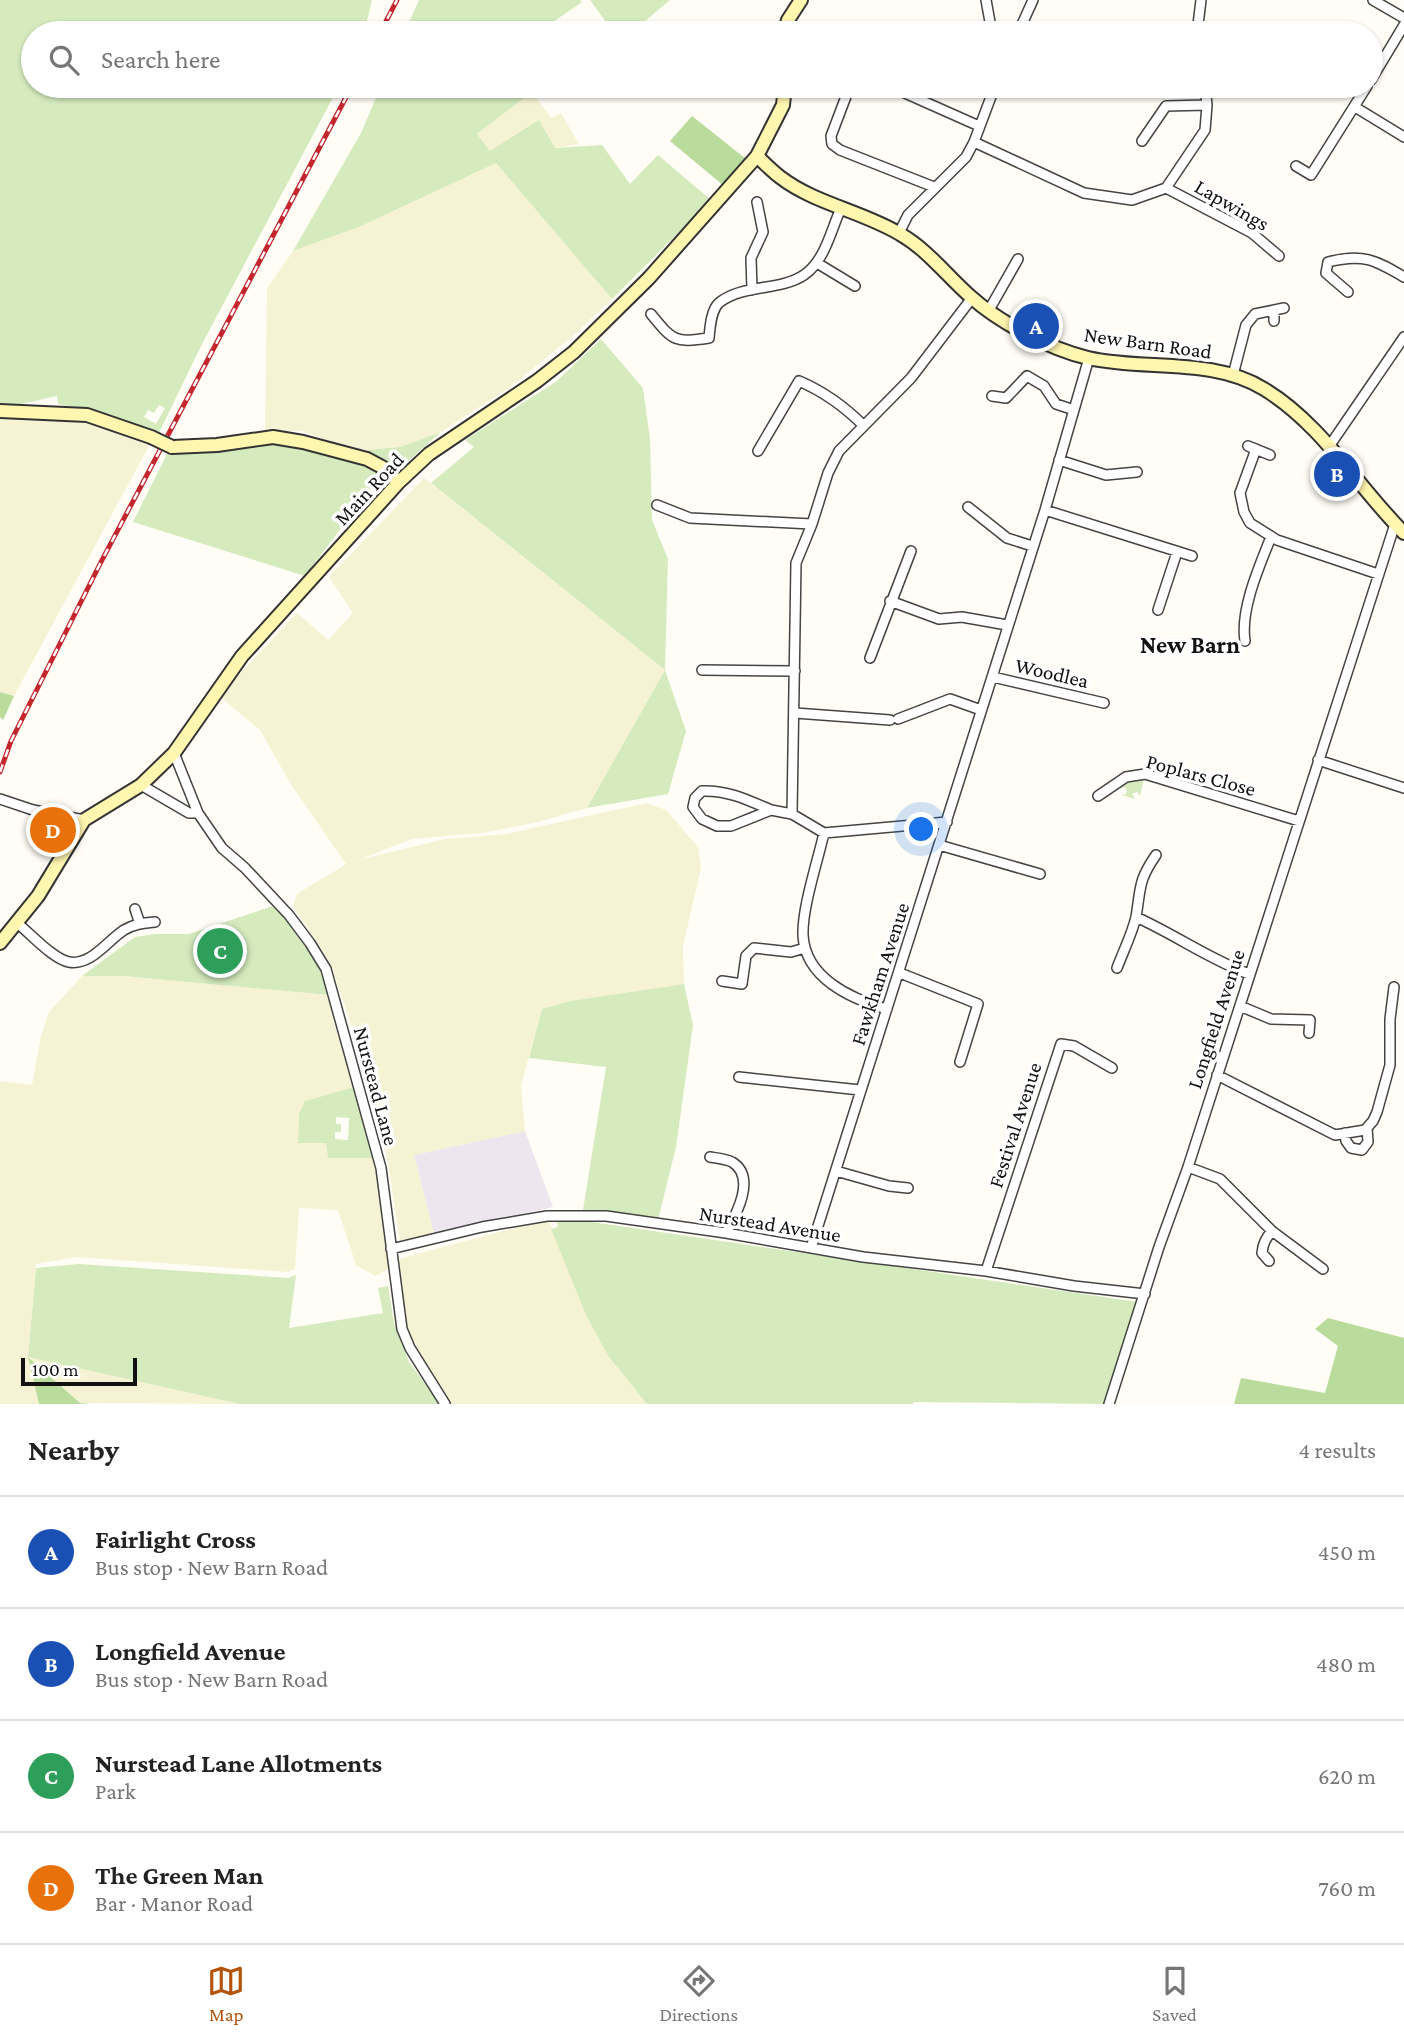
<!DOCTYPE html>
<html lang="en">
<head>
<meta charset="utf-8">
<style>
	body { margin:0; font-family:"Crimson Pro",serif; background:#f2f2f2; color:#222 }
	.scale { position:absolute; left:21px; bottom:18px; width:116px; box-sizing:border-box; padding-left:7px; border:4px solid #111; border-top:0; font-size:19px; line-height:24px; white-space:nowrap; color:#111; -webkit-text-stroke:5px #fff; paint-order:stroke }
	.you { position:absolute; left:922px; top:830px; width:24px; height:24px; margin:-18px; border:5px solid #fff; border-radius:50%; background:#1a73e8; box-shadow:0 0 0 10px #1a73e833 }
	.badge { display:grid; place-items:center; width:46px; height:46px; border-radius:50%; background:#b45309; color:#fff; font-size:23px; font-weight:700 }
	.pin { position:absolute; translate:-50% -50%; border:4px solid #fff; box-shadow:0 2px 7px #0006 }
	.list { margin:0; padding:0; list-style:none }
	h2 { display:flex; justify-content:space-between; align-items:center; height:91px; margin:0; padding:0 28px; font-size:30px }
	h2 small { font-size:23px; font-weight:400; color:#767676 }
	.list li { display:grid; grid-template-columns:46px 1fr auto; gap:21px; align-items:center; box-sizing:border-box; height:112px; padding:0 28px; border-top:2px solid #e0e0e0 }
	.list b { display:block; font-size:26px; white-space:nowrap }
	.list p { margin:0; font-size:23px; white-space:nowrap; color:#767676 }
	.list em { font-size:23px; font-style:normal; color:#767676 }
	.icon { flex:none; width:38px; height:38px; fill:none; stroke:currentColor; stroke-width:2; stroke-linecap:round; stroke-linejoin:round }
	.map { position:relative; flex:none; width:1404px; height:1404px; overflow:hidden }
	.search { position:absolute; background:#fff; box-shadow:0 2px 5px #0004; left:21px; right:21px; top:21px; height:77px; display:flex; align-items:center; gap:18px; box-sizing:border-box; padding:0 24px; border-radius:38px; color:#767676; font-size:26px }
	.sheet { height:539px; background:#fff }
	nav { display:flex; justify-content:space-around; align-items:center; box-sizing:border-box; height:98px; border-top:2px solid #e0e0e0; background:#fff; font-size:19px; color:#767676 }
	nav a { display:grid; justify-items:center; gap:4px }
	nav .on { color:#b45309 }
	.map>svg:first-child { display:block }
	.industrial { fill:#eee6ef }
	.farmland { fill:#f6f3d4 }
	.green { fill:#d5ebbd; fill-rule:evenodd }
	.forest { fill:#b9dc9c }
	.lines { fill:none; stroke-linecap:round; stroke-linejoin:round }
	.street-casing { stroke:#444; stroke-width:12 }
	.secondary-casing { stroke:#333; stroke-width:16 }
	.street { stroke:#fff; stroke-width:9 }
	.secondary { stroke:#fff6b0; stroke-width:12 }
	.rail-casing { stroke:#c4262e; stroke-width:5 }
	.rail { stroke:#fff; stroke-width:2.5; stroke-dasharray:8; stroke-linecap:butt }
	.secondary-bridge-casing { stroke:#333; stroke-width:16; stroke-linecap:butt }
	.secondary-bridge { stroke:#fff6b0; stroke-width:12 }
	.labels { text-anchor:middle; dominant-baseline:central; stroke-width:7; stroke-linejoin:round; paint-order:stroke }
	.street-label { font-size:21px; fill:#111; stroke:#fff }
	.quarter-label { font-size:24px; font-weight:bold; fill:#111; stroke:#fff }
</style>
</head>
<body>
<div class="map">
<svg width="1404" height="1404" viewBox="0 0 1404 1404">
	<rect width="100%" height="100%" fill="#fffdf5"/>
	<path class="industrial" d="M525,1131L553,1207L434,1235L414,1155Z"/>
	<path class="farmland" d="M532,92L551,118L561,113L579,144L555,148L490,151L477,134Z
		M496,163L612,299L575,334L510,387L441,432L400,447L367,450L341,445L301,431H265L267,288L293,251L361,226Z
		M0,415L91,420L151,442L14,696L0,692Z
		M424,478L665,670L587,808L538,822L483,833L412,839L358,860L445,839L506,834L647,803L666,810L698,847L701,868L683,946L684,984L570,1001L542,1009L521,1085L525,1131L414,1155L435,1238L401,1247L387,1157L367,1071L330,962L293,906L297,894L346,864L290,783L260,730L219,696L297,613L328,640L353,613L329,577Z
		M82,976H123L329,995L332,1016L354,1087L305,1101L298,1143H327L328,1158H373L383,1200L389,1269L375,1276L356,1265L338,1210L299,1208L295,1269L287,1272L76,1257L36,1264L28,1357L240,1404L80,1403L29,1358L39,1404H0V1081L32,1085L41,1036L49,1012Z
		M548,1219L609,1357L647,1404H449L405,1331L398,1259Z"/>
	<path class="green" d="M0,0H372L364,33H33V86H339L201,346L157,437L93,411L58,404L57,396L21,404L0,405ZM159,405L165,408L156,424L144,417L148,410L154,413Z
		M419,0H580L582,2L537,33H404Z
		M590,0H670L631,33H614Z
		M381,86H527L532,92L477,134L490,151L539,120L555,148L602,145L630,184L658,155L711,200L612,299L496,163L361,226L293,251L361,133Z
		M601,339L643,388L650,439L652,520L668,559L665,670L686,731L668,794L587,808L665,670L431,483L474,447L465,440L557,381Z
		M441,432L399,469L367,450L400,447Z
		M273,442L364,466L381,475L305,576L133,522L169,450Z
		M1144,778L1140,796L1137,792L1132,794L1135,799L1122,795L1126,794L1127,790L1124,787L1120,789V784L1128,779Z
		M273,906C300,930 318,960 329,995L123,976H82L135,937L155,934H189Z
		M684,984L693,1025L676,1147L658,1220L583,1210L606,1067L529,1058L542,1009L570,1001Z
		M354,1087L373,1158H328L326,1143H298L299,1114L305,1101ZM336,1117L349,1118L348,1140L335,1139V1132H341V1124H336Z
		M556,1219L585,1221L1138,1302L1105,1404L913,1402V1404H647L609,1357L587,1317L551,1229L558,1227Z
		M79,1264L288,1278L296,1275L289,1328L383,1313L378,1288L388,1286L394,1323L409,1362L440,1404H240L28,1357L36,1268Z"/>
	<path class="forest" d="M692,116L746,159L724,186L670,141Z
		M0,692L14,696L3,720L0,717Z
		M1328,1318L1404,1338V1404H1234L1241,1378L1325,1393L1338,1346L1315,1329Z
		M28,1357L80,1403L91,1404H39Z"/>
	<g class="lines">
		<g class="street-casing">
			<path id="street" d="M986,0L992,33
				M1373,0L1404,18
				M1018,33L1033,0
				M1197,33L1201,0
				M1371,80L1404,25
				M850,86L831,136L832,144L840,150L934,187
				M889,86L979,126
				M1355,107L1404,137
				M1142,141L1166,106L1207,105
				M974,142L1084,193L1132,200L1166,188
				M1296,166L1311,175L1367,86
				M1166,188L1252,233L1279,256
				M1166,188L1205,130L1207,105L1205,86
				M899,233L908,215L966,157L974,142L995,86
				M817,263L855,286
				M752,290L751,258L763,232L757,202
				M1348,292L1326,273L1328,262C1363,253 1375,260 1404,277
				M989,310L1018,259
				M651,314C673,341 674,343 709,338C710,327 711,309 720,302C744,284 780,291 804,275C825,261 831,230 841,208
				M1274,321V310
				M1233,375L1246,325L1255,314L1284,308
				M992,396L1006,398L1027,376L1044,386L1056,404L1074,410
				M1248,446L1270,455
				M1328,448L1404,337
				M1256,449L1240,493L1244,512L1250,523L1277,540L1378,574
				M758,451L799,381C825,392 844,406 864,426
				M1059,460L1106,475L1137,472
				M657,505L690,518L812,524
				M968,507L1007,538L1032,546
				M1045,510L1192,556
				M890,601L939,619L962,617L1007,625
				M1158,610L1177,552
				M1245,641C1240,610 1259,567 1271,537
				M870,658L911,551
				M702,670L795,671
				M993,677L1104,703
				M795,713L890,720
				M898,719L950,699L981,710
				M174,753L198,813
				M1318,760L1404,788
				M141,785L189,813H198L222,848L245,868L289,915L310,943L326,969L381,1168L402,1329L410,1348L445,1404
				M1098,796L1126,777L1145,774L1299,821
				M0,799L33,810L84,820
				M771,810C748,800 728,790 702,791L695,798L693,807L702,819L717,826H731L771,810L792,814L824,833L947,822
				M792,814L796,563L812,524L828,473L839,451L911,378L972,298
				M824,833C818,860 802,908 803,935C805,978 851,999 887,1009
				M939,845L1040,874
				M135,909L140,924
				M1136,917C1174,934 1209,959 1249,974
				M17,923C30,933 53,959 69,962C91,966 107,941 124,930C134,924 144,923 155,922
				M1117,968C1123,952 1132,934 1136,917C1141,887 1138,881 1156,855
				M900,973L978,1004L960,1062
				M722,981L742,984L746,956L754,948L791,952L805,948
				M1240,1006L1271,1019L1310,1020L1309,1033
				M1217,1075L1335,1135L1365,1130L1373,1121L1377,1112L1390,1065V1019L1394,987
				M739,1077L860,1090
				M1345,1133L1346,1141L1351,1148L1362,1150L1368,1142L1367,1128
				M710,1157C716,1158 726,1159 732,1162C757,1177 736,1215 726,1233
				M1188,1167L1220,1179L1272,1231L1323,1269
				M836,1171L889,1186L908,1188
				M811,1248L1045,510L1089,358
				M391,1249L482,1227L547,1216H606L726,1233L863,1257L986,1271L1074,1286L1145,1294
				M1269,1261L1262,1253C1263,1243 1266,1238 1272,1231
				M986,1271L1061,1044L1074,1046L1112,1068
				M1109,1404L1159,1247L1188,1167L1395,524"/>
		</g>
		<g class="secondary-casing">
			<path id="secondary" d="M784,33L788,20L801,0
				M757,156C764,163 772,171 780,177C815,204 862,211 900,234C928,250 947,276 971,297C1000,323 1050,349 1088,358C1145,371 1212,357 1264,389C1322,424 1357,486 1404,533
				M0,411L87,415L151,437
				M172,447L217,445L273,437L303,442L367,459L382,467L399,482
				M0,943L38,896L84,820L141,785L174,753L242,656L399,482L429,454L537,381L574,352L649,278L757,156L783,105L785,86"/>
		</g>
		<use href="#street" class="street"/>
		<use href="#secondary" class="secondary"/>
		<g class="rail-casing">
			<path id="rail" d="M380,33L397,0
				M0,772L11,741L101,562L352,86"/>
		</g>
		<use href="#rail" class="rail"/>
		<g class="secondary-bridge-casing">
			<path id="secondary-bridge" d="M151,437L172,447"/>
		</g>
		<use href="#secondary-bridge" class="secondary-bridge"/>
	</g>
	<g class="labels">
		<g class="street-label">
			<text transform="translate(1232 205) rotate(30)">Lapwings</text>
			<text transform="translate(1148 343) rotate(8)">New Barn Road</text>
			<text transform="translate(369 489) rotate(-47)">Main Road</text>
			<text transform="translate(1052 673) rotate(13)">Woodlea</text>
			<text transform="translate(1201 775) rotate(15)">Poplars Close</text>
			<text transform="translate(880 974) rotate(-72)">Fawkham Avenue</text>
			<text transform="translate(1216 1019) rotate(-72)">Longfield Avenue</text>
			<text transform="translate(376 1086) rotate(75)">Nurstead Lane</text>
			<text transform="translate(1015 1125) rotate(-72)">Festival Avenue</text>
			<text transform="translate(770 1224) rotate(9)">Nurstead Avenue</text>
		</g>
		<g class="quarter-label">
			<text x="1190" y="644">New Barn</text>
		</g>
	</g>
</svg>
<div class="scale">100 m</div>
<div class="you"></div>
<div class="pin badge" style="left:1036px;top:326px;background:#1a4fb4">A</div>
<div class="pin badge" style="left:1337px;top:474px;background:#1a4fb4">B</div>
<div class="pin badge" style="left:220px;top:951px;background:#2e9e5b">C</div>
<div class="pin badge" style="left:53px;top:830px;background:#e8710a">D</div>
<div class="search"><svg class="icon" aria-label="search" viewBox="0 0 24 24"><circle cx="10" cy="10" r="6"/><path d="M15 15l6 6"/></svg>Search here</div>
</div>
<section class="sheet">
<h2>Nearby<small>4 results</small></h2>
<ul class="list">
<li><span class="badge" style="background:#1a4fb4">A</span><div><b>Fairlight Cross</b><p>Bus stop · New Barn Road</p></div><em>450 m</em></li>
<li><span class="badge" style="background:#1a4fb4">B</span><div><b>Longfield Avenue</b><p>Bus stop · New Barn Road</p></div><em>480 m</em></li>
<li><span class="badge" style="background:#2e9e5b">C</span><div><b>Nurstead Lane Allotments</b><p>Park</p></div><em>620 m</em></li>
<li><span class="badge" style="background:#e8710a">D</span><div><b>The Green Man</b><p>Bar · Manor Road</p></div><em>760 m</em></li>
</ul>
</section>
<nav>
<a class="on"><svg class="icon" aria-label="map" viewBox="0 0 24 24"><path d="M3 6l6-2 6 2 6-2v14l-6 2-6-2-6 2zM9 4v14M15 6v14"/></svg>Map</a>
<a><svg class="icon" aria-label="directions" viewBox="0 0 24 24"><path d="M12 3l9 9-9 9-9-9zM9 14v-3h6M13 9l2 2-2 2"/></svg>Directions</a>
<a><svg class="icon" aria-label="saved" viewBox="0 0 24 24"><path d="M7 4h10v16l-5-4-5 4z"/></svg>Saved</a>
</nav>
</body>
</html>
